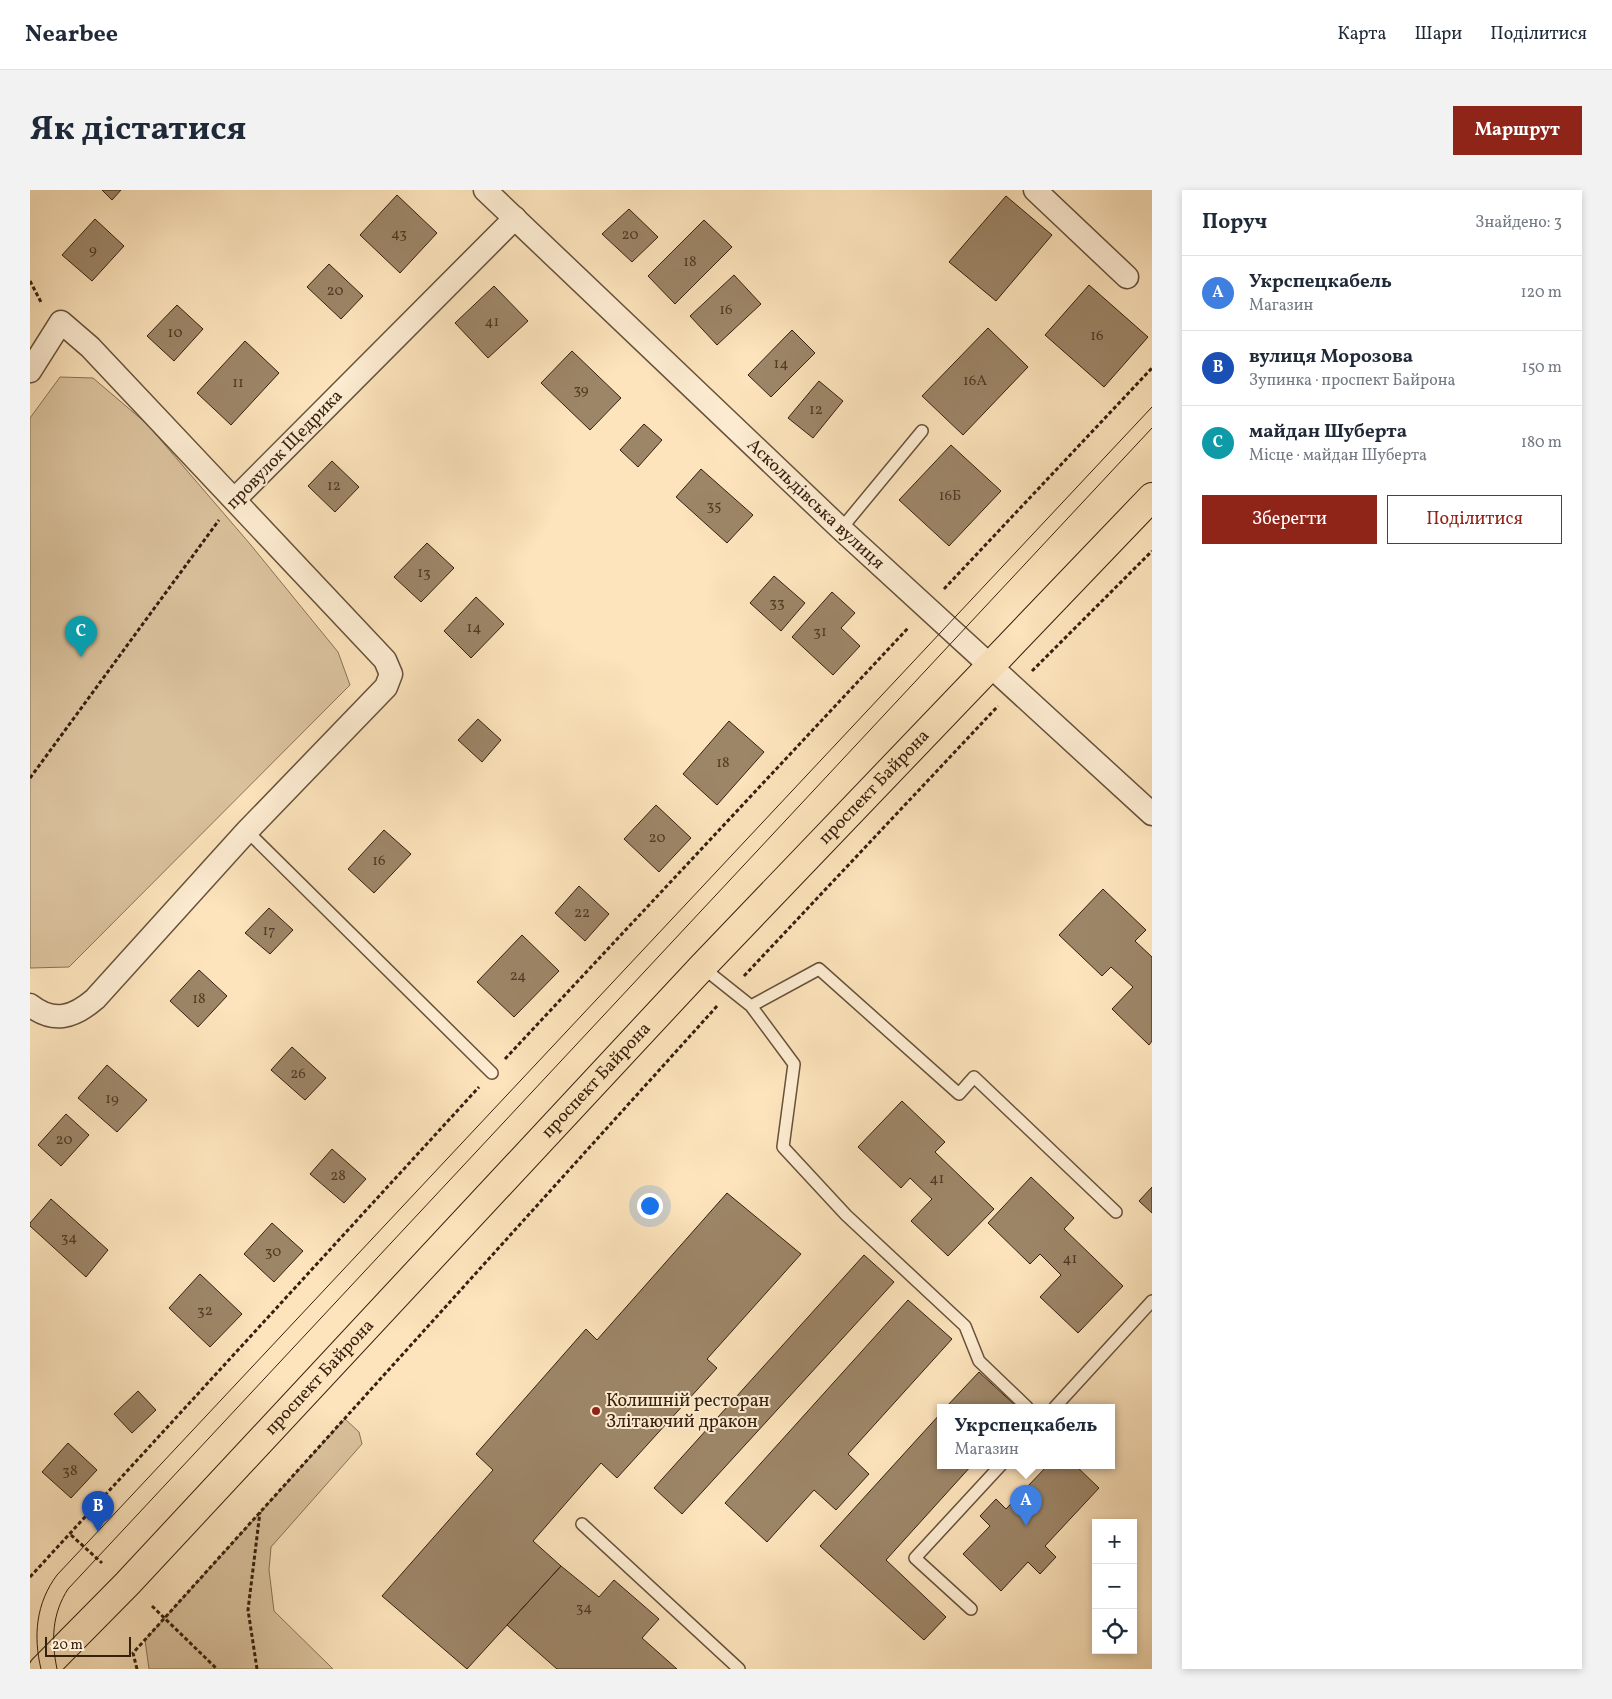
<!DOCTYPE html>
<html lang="uk">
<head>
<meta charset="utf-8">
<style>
	body { margin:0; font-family:Vollkorn,serif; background:#f2f2f3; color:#1f2937 }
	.controls { position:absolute; right:15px; bottom:15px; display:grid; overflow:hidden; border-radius:0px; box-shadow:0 2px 8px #0003 }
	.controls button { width:45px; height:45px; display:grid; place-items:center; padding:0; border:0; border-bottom:1px solid #e0e1e3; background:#fff; color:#1f2937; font:25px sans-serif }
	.scale { position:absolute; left:15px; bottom:12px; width:86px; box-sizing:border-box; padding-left:5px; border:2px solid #35200e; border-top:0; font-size:14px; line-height:18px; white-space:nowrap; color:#35200e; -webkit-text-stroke:4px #feedd3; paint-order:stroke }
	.you { position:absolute; left:619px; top:1015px; width:18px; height:18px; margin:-12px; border:4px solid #fff; border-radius:50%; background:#1a73e8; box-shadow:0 0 0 8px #1a73e833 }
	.badge { display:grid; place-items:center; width:32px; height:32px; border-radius:50%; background:#8f2418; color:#fff; font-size:16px; font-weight:700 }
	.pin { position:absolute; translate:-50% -41px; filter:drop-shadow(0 1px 2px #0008) }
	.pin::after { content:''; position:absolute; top:26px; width:18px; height:15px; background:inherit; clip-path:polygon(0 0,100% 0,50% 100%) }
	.popup { position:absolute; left:907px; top:1214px; width:178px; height:65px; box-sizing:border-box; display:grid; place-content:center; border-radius:0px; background:#fff; filter:drop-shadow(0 1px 4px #0005); font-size:16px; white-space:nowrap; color:#747a83 }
	.popup b { font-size:19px; color:#1f2937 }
	.popup::after { content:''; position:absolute; left:50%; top:100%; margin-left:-10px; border:10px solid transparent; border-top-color:#fff }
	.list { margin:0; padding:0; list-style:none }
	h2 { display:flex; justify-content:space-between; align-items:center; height:65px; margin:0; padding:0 20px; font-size:21px }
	h2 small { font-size:16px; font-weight:400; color:#747a83 }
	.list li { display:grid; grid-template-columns:32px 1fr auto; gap:15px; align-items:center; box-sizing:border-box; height:75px; padding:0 20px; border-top:1px solid #e0e1e3 }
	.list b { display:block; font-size:19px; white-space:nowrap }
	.list p { margin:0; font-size:16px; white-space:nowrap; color:#747a83 }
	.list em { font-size:16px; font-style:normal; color:#747a83 }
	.actions { display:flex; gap:10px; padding:15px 20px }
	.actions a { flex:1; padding:11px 0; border:1px solid #8f2418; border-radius:0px; text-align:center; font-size:18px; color:#8f2418 }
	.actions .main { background:#8f2418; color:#fff }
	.icon { flex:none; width:28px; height:28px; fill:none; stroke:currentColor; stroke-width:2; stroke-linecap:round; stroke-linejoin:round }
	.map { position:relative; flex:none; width:1122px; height:1479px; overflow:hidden; border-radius:0px }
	header { display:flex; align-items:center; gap:30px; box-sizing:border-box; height:70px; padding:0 25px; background:#fff; border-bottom:1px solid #e0e1e3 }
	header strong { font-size:24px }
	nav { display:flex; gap:28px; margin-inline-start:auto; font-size:18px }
	.intro { display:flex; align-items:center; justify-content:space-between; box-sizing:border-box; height:120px; padding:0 30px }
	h1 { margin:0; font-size:35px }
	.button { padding:12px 22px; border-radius:0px; background:#8f2418; color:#fff; font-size:18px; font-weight:700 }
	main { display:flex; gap:30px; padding:0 30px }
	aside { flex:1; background:#fff; border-radius:0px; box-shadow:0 2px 8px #0003 }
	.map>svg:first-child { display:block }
	.green { fill:#dbc39e; stroke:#887256 }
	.building { fill:#9d8668; stroke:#35200e }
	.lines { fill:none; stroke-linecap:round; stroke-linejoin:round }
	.service-casing { stroke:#67513a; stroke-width:14 }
	.minor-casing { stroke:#67513a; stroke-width:25 }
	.primary-casing { stroke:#35200e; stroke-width:30 }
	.path { stroke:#35200e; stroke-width:3; stroke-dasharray:4 2.5; stroke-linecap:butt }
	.service { stroke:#feedd3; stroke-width:11 }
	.minor { stroke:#feedd3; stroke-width:22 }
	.primary { stroke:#fde4bc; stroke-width:28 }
	.tram { stroke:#35200e; stroke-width:1 }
	.poi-dot { fill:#8f2418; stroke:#feedd3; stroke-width:2 }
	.labels { text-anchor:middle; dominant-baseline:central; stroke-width:4; stroke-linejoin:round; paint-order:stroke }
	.number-label { font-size:15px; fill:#4f3a24 }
	.street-label { font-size:18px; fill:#35200e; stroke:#feedd3 }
	.poi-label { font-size:18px; fill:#35200e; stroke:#feedd3; text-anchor:start }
</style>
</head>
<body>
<header>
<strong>Nearbee</strong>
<nav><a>Карта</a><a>Шари</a><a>Поділитися</a></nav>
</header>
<div class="intro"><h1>Як дістатися</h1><a class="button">Маршрут</a></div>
<main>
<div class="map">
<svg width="1122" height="1479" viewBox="0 0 1122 1479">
	<rect width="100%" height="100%" fill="#fde4bc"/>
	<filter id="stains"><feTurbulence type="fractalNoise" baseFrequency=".004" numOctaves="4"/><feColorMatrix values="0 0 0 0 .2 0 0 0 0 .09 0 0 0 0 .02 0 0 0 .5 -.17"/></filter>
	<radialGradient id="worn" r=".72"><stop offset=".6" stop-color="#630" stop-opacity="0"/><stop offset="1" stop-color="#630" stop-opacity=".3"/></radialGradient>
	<path class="green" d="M30,187L63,188L117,234L220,354L308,462L320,495L39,777L0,778V228Z
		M315,1229L329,1242L332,1254L241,1357L239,1380L244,1421L303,1479H119L115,1450Z"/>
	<path class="building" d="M72,0H91L82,10Z
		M367,5L407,43L370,83L330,45Z
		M976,6L1022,45L966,111L919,72Z
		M599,19L628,47L602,72L572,44Z
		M65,29L94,56L62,91L32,65Z
		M674,30L702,57L645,114L618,86Z
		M299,74L333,106L311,129L277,97Z
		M704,85L731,114L687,155L660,126Z
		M1059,95L1118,147L1074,197L1015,145Z
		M464,96L498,131L458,168L425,133Z
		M147,115L173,139L144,171L117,146Z
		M958,138L998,177L933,245L892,206Z
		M762,140L785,163L741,207L718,185Z
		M215,151L249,183L201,235L167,203Z
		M542,161L591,208L560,240L511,193Z
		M789,191L813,211L783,248L758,228Z
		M614,234L632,250L608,277L590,260Z
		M921,255L971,301L919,356L869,310Z
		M302,271L329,297L305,322L278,296Z
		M671,279L723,325L697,353L646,307Z
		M397,353L424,378L391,412L364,387Z
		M744,386L775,413L751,441L720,413Z
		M802,402L825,423L811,438L830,456L803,485L762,447Z
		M446,407L474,434L441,468L414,441Z
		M448,529L471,550L452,572L428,550Z
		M699,531L734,562L687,615L653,584Z
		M626,615L661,648L629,682L594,649Z
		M354,640L381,664L344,703L318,679Z
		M549,696L579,724L555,751L525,723Z
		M1073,699L1116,740L1105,751L1122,767V851L1119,855L1082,819L1103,797L1081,777L1072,786L1029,745Z
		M239,718L263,740L240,764L215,743Z
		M492,745L529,781L484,827L447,792Z
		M169,780L197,806L168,837L140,811Z
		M262,857L296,888L275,910L241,880Z
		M77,875L117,910L87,942L48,908Z
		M872,911L915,952L905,962L964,1019L918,1066L881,1031L902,1009L880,988L871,998L828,957Z
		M36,924L59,945L31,976L8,955Z
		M302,959L336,989L314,1013L280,984Z
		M1001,987L1044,1028L1034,1039L1093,1096L1048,1143L1010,1107L1031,1085L1010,1064L1000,1074L958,1033Z
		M1122,997V1023L1109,1011Z
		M697,1003L771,1064L677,1169L687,1178L587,1288L571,1273L503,1351L531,1376L437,1479L352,1406L463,1280L446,1264L556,1139L567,1150Z
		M21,1009L78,1060L56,1087L0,1036V1033Z
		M242,1033L273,1061L244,1092L214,1064Z
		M834,1065L864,1092L652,1324L624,1298Z
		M170,1084L212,1124L180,1157L139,1118Z
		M878,1110L922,1149L818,1264L839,1284L806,1320L784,1300L737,1352L695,1313Z
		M949,1182L987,1217H916Z
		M108,1201L126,1220L102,1243L84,1224Z
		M911,1223V1275H942L856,1370L916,1427L894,1450L790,1356Z
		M38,1253L67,1280L41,1308L12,1282Z
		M1018,1275H1045L1069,1298L1015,1356L1026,1367L1010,1384L998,1372L971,1401L933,1364L960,1336L950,1326L966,1309L976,1319Z
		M531,1376L569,1407L584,1390L629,1429L612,1448L647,1479H527L477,1435Z"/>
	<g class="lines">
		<g class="service-casing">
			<path id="service" d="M811,339L892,241
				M217,641L462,883
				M672,777L721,816L789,779L929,904L944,887L1086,1022
				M721,816L764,874L753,957L816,1025L935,1136L949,1171L997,1217
				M1025,1217L1122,1111
				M552,1334L709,1479
				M941,1419L885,1368L971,1275"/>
		</g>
		<g class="minor-casing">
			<g id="minor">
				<path id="s1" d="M455,0L811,339L1122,624"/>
				<path d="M1005,0L1097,87"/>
				<path d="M0,181L31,132L60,157L355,470L361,484L356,497L217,641L65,809C44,827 24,834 0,815"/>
				<path d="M205,309L485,28"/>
			</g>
		</g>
		<g class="primary-casing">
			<g id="primary">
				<path id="s2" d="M13,1479L97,1394L672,777L1122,307"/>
			</g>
		</g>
		<path class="path" d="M0,91L12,114
			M914,399L1122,178
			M1002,481L1122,361
			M0,588L189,330
			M714,786L968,516
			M475,869L879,437
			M41,1345L72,1373
			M0,1387L449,897
			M122,1416L187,1479
			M107,1479L103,1463L688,815
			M227,1479L218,1420L230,1322"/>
		<use href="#service" class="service"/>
		<use href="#minor" class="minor"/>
		<use href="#primary" class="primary"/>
		<path class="tram" d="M11,1479C3,1446 6,1413 27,1385L1122,217
			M27,1479C21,1450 22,1424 38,1399L1122,238"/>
	</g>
	<circle class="poi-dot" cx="566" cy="1221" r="5"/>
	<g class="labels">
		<g class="number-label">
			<text x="369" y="44">43</text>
			<text x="600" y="45">20</text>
			<text x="63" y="60">9</text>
			<text x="660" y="72">18</text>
			<text x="305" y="101">20</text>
			<text x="696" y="120">16</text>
			<text x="462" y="132">41</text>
			<text x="145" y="143">10</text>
			<text x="1067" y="146">16</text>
			<text x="751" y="174">14</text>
			<text x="945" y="191">16А</text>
			<text x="208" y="193">11</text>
			<text x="551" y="200">39</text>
			<text x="786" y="220">12</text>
			<text x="304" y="296">12</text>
			<text x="920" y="306">16Б</text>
			<text x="684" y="316">35</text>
			<text x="394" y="383">13</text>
			<text x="747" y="413">33</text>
			<text x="444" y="438">14</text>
			<text x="790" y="442">31</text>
			<text x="693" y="573">18</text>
			<text x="627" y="648">20</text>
			<text x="349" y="671">16</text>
			<text x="552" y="723">22</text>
			<text x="239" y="741">17</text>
			<text x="488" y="786">24</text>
			<text x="169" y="809">18</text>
			<text x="268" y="884">26</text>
			<text x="82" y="909">19</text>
			<text x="34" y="950">20</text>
			<text x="308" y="986">28</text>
			<text x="907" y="989">41</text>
			<text x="39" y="1048">34</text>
			<text x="243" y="1062">30</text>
			<text x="1040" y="1069">41</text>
			<text x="175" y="1121">32</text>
			<text x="40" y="1281">38</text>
			<text x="554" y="1418">34</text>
		</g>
		<g class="street-label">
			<text transform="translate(255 260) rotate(-46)">провулок Щедрика</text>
			<text stroke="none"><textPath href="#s1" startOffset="456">Аскольдівська вулиця</textPath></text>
			<text stroke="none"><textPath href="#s2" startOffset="1212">проспект Байрона</textPath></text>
			<text stroke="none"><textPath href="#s2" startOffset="808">проспект Байрона</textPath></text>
			<text stroke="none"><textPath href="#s2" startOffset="402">проспект Байрона</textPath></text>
		</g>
		<g class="poi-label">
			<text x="576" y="1211">Колишній ресторан<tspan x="576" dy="21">Злітаючий дракон</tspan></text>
		</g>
	</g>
	<rect width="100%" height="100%" filter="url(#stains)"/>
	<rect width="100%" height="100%" fill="url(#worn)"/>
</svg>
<div class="controls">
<button>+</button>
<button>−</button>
<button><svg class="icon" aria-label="locate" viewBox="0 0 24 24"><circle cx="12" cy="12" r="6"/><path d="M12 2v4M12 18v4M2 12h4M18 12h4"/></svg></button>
</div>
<div class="scale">20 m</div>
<div class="you"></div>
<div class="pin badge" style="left:996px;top:1336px;background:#3f7fe0">A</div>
<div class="popup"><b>Укрспецкабель</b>Магазин</div>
<div class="pin badge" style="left:68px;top:1342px;background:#1a4fb4">B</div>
<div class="pin badge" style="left:51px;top:467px;background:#0f9aa8">C</div>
</div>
<aside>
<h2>Поруч<small>Знайдено: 3</small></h2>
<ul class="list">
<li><span class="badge" style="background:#3f7fe0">A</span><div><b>Укрспецкабель</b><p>Магазин</p></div><em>120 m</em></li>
<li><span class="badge" style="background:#1a4fb4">B</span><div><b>вулиця Морозова</b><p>Зупинка · проспект Байрона</p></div><em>150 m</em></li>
<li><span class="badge" style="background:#0f9aa8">C</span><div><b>майдан Шуберта</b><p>Місце · майдан Шуберта</p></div><em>180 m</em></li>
</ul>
<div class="actions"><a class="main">Зберегти</a><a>Поділитися</a></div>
</aside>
</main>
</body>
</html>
